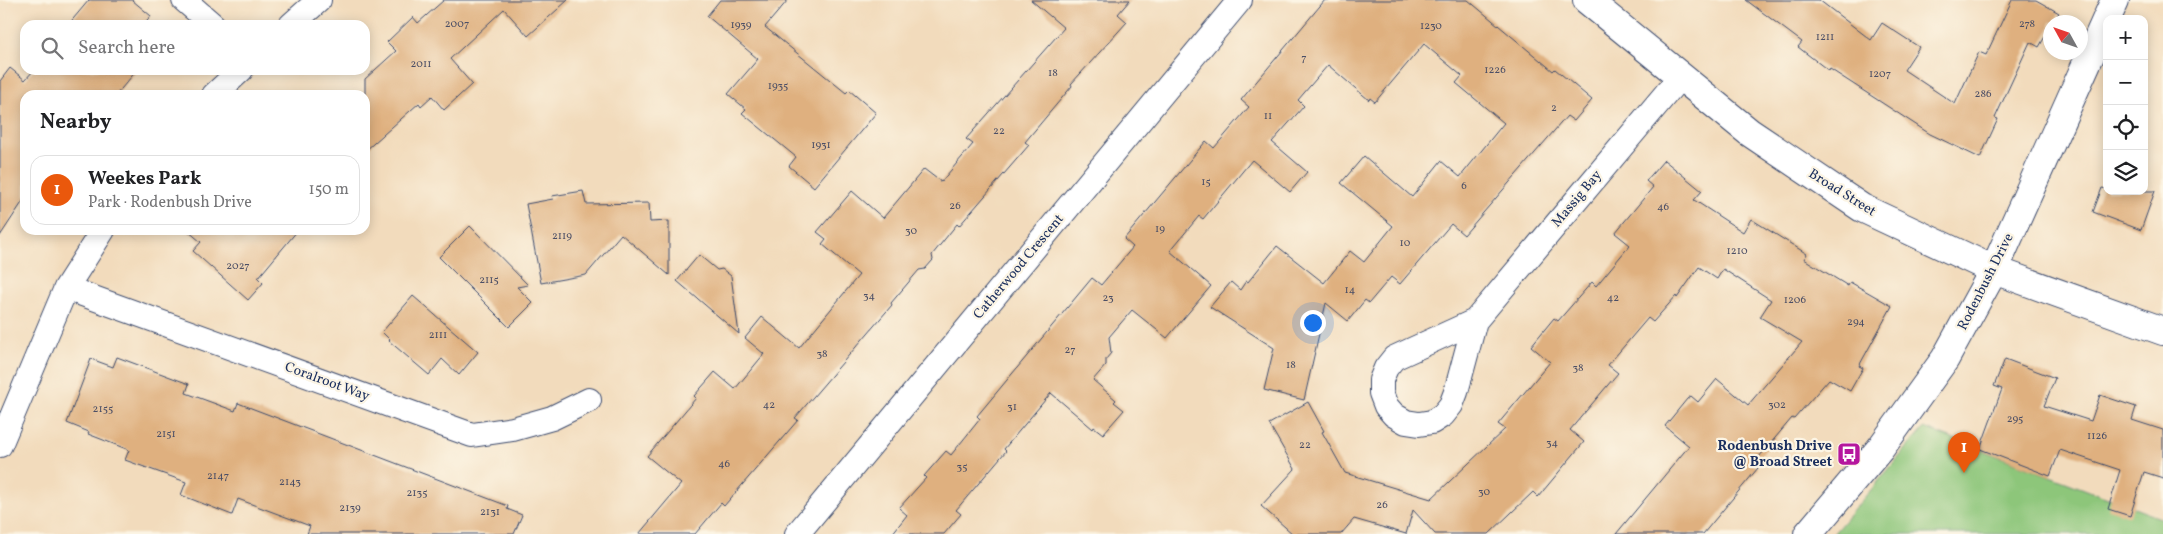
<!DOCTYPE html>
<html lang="en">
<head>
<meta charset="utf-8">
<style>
	body { margin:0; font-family:Vollkorn,serif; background:#f2f2f2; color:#202124 }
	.controls { position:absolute; right:15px; top:15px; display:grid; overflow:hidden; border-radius:10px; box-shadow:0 2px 12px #0003 }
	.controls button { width:45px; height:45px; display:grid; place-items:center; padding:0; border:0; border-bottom:1px solid #e0e0e0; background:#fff; color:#202124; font:25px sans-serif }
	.compass { position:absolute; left:2043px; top:15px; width:45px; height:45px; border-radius:50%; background:#fff; box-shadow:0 2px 12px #0003; rotate:310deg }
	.you { position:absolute; left:1312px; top:322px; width:18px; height:18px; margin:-12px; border:4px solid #fff; border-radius:50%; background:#1a73e8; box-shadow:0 0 0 8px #1a73e833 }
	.badge { display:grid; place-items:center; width:32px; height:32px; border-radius:50%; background:#ea580c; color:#fff; font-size:16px; font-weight:700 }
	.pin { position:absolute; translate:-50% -41px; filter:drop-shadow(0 1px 2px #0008) }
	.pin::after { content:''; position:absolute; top:26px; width:18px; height:15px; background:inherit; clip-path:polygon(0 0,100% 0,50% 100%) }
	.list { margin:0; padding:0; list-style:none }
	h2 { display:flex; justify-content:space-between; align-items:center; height:65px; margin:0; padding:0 20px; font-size:21px }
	h2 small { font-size:16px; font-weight:400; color:#757577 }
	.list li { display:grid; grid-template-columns:32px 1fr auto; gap:15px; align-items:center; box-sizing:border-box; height:70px; margin:0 10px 10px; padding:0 10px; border:1px solid #e0e0e0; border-radius:15px }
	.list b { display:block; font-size:19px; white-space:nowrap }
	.list p { margin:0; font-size:16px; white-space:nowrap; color:#757577 }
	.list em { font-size:16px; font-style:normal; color:#757577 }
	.icon { flex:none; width:28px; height:28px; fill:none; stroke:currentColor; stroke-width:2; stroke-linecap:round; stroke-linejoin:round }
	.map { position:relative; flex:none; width:2163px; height:534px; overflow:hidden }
	.search { position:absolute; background:#fff; box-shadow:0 2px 12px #0003; left:20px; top:20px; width:350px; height:55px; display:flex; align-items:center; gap:12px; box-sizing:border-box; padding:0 18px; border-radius:15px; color:#757577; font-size:19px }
	.panel { position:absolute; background:#fff; box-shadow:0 2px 12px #0003; left:20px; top:90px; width:350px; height:145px; border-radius:15px }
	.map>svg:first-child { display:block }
	.green { fill:#8dc67a; stroke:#547a6c }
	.building { fill:#dfb07f }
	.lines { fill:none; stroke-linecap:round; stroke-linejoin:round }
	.minor-casing { stroke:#3b496c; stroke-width:26 }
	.tertiary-casing { stroke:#3b496c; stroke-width:30 }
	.minor { stroke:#fff; stroke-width:24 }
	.tertiary { stroke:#fff; stroke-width:28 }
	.labels { text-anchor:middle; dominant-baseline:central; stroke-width:4.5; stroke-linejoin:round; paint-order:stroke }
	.number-label { font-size:11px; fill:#4c4f66 }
	.street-label { font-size:14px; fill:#1b2f5e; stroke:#fcf5e5 }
	.poi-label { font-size:14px; font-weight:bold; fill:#1b2f5e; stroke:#fcf5e5; text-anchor:end }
</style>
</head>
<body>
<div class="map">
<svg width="2163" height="534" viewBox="0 0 2163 534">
	<rect width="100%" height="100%" fill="#fcf5e5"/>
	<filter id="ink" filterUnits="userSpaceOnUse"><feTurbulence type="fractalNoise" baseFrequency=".02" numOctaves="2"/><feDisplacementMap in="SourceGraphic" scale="10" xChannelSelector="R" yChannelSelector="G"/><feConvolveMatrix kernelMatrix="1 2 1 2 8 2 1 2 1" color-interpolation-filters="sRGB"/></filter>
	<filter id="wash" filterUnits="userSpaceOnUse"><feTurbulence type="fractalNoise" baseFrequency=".0096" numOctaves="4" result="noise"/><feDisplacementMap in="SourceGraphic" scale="20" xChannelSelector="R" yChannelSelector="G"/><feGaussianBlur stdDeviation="1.12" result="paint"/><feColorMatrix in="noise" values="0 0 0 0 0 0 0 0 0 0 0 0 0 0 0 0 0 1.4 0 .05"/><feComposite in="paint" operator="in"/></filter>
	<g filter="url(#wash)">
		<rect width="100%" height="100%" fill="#f2dbbc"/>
		<path class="green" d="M1924,428L2163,519V534H1833Z"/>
		<g id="blocks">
			<path class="building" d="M89,0H132L151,16L144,25H68Z
				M444,0H568L528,36L504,9L450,59L472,84L444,110L432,96L421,106L419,103L365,151V79L396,51L387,42L413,17L418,23Z
				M720,0H788L765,27L846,93L849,90L876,113L814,187L789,166L796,157L742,113L746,109L728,94L758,59L707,16Z
				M1031,0H1130L1118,14L1127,22L1071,84L1072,86L1025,142L1029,145L959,226L957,224L932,255L933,260L925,269L919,270L891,303L892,305L795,418L798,420L724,506L721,503L695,534H639L681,484L647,456L696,398L694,396L715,372L735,389L764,354L745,338L762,317L799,348L859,275L822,244L826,239L817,232L852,191L883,218L924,169L941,182L973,144L966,139L1064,28Z
				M1325,0H1468L1553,71L1555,69L1592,100L1574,121L1567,116L1464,235L1451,224L1400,284L1391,277L1369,303L1365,300L1348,321L1326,303L1304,400L1264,390L1274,348L1210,307L1231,282L1240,290L1246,281L1248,282L1277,246L1324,283L1350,251L1364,262L1393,226L1341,183L1364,156L1412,197L1441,161L1460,177L1504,123L1456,83L1462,76L1424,44L1375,102L1370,98L1369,100L1328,65L1298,100L1304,106L1272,142L1307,172L1290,192L1252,160L1203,219L1199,216L1170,251L1211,286L1167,338L1132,310L1109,337L1111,353L1106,359V365L1093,380L1116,400L1114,402L1124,410L1103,434L1094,427L1093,429L1051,393L1004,449L1006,451L956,510L961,514L944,534H892L907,515L899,508L926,478L924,476L946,451L951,455L980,419L977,416L1092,278L1101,285L1133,247L1124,239L1206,141L1214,148L1249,107L1241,100Z
				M1746,0H1819L1871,40L1882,23L1919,47L1904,70L1955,104L1979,52L1986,55L2012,0H2036L2059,13L2054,22H2050V28L2039,47L2030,42L1995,118L1998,119L1980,158L1930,134L1830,69L1829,71L1798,47L1802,42Z
				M10,68L25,80L34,70H137L116,95H25V198L0,236V81Z
				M1664,160L1702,191L1694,200L1743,232L1751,219L1807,254L1804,259L1848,286L1850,282L1892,306L1859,366L1863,368L1850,391L1829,379L1794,419L1792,418L1753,464L1758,468L1703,534H1616L1689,446L1665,426L1687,399L1691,396L1698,402L1717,379L1748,405L1802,342L1760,317L1771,300L1723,269L1717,279L1699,267L1677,298L1676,296L1653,322L1648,318L1608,365L1618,373L1570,430L1584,442L1538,497L1533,492L1489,534H1435L1413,510L1406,534L1354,519L1341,534H1293L1261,506L1295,469L1269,424L1308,402L1324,431L1322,432L1345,473L1431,499L1505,429L1498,424L1550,362L1531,346L1554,318L1558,321L1592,282L1596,286L1630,245L1615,233L1653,187L1646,181Z
				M2102,188L2107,189V191H2155L2141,230L2093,212Z
				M583,191L586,204L649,203L650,222L669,221V275L621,234L586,275L541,283L526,204L553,199L552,196Z
				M470,226L528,285L517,287L533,303L509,327L439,257Z
				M187,230H298L258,278L263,283L248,300L193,251L201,242Z
				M699,255L717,270L722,269L731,276L739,334L677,281Z
				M413,296L478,352L459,375L442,359L429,375L389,341L390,340L382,332Z
				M117,357L189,384L186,393L235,411L238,403L508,506L507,509L522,515L514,534H307L310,526L238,499L232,515L181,495L186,482L125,460L129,450L88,434L89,432L67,423L91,359L113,367Z
				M2005,359L2055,378L2044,406L2091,421L2100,395L2136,407L2132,420L2163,430V478L2144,472L2130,516L2108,509L2120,470L2060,450L2050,476L1980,449L2002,389L1994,386Z"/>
		</g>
	</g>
	<g filter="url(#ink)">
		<use href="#blocks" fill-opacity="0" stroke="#3b496c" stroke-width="1"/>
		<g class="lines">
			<g class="minor-casing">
				<path id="minor" d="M184,0L213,25
					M291,25L319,0
					M214,95L241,70
					M66,288L472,435L513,429L552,418L589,400
					M1475,321L1394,358L1386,368L1381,380V393L1386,406L1394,415L1406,422L1419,424L1432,422L1443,415L1451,405L1456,392L1475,321L1680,77
					M0,445L66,288L103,230
					M797,534L1240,0"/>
			</g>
			<g class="tertiary-casing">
				<path id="tertiary" d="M1587,0L1749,132L1862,208L1994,270L2163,331
					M1808,534L1880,449L1945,359L1994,270L2115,0"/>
			</g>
			<use href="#minor" class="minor"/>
			<use href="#tertiary" class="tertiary"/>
		</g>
	</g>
	<defs>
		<g id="bus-square" transform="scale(1.25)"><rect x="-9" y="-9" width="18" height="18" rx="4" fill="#b5179e" stroke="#fcf5e5"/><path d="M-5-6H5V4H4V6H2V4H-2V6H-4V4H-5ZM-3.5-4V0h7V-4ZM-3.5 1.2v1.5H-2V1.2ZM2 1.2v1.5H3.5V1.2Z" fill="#fff"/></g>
	</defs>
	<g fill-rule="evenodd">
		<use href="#bus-square" x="1849" y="454"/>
	</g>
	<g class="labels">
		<g class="number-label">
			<text x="457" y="24">2007</text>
			<text x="2027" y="24">278</text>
			<text x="741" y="25">1939</text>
			<text x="1431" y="26">1230</text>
			<text x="1825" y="37">1211</text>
			<text x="1304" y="58">7</text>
			<text x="421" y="64">2011</text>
			<text x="1495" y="70">1226</text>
			<text x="1053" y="73">18</text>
			<text x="1880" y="74">1207</text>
			<text x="778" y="86">1935</text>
			<text x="1983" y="94">286</text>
			<text x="1554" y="108">2</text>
			<text x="1268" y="116">11</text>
			<text x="999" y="131">22</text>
			<text x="821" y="145">1931</text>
			<text x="1206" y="182">15</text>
			<text x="1464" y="186">6</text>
			<text x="955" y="206">26</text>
			<text x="1663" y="207">46</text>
			<text x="1160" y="229">19</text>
			<text x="911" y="231">30</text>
			<text x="562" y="236">2119</text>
			<text x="1405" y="243">10</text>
			<text x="1737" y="251">1210</text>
			<text x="238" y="266">2027</text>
			<text x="489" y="280">2115</text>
			<text x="1350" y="290">14</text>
			<text x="869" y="296">34</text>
			<text x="1108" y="298">23</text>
			<text x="1613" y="298">42</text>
			<text x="1795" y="300">1206</text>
			<text x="1856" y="322">294</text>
			<text x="438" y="335">2111</text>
			<text x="1070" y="350">27</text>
			<text x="822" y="354">38</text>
			<text x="1291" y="365">18</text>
			<text x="1578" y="368">38</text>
			<text x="769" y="405">42</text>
			<text x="1777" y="405">302</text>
			<text x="1012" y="407">31</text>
			<text x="103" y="409">2155</text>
			<text x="2015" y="419">295</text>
			<text x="166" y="434">2151</text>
			<text x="2097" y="436">1126</text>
			<text x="1552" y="443">34</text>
			<text x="1305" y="445">22</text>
			<text x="724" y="464">46</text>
			<text x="962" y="467">35</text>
			<text x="218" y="476">2147</text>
			<text x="290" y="482">2143</text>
			<text x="1484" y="492">30</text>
			<text x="417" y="493">2135</text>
			<text x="1382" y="505">26</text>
			<text x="350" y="508">2139</text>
			<text x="490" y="512">2131</text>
		</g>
		<g class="street-label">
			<text transform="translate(1842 193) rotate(32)">Broad Street</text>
			<text transform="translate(1577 199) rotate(-50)">Massig Bay</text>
			<text transform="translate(1019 267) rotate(-50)">Catherwood Crescent</text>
			<text transform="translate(1986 282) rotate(-63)">Rodenbush Drive</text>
			<text transform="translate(327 382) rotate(20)">Coralroot Way</text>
		</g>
		<g class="poi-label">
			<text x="1832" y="446">Rodenbush Drive<tspan x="1832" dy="16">@ Broad Street</tspan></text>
		</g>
	</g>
</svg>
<div class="controls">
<button>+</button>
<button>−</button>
<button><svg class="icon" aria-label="locate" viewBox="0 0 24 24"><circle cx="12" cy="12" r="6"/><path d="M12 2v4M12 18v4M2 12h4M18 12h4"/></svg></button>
<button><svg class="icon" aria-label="layers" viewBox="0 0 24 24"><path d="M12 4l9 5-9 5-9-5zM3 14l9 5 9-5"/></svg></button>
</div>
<svg class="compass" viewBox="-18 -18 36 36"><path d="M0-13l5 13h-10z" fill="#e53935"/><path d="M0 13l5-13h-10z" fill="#757577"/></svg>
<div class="you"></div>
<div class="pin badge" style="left:1964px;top:473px">1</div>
<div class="search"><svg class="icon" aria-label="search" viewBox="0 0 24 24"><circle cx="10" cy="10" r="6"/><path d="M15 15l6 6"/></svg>Search here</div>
<section class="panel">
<h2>Nearby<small></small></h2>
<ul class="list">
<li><span class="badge">1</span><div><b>Weekes Park</b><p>Park · Rodenbush Drive</p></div><em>150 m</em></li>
</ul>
</section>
</div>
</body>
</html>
